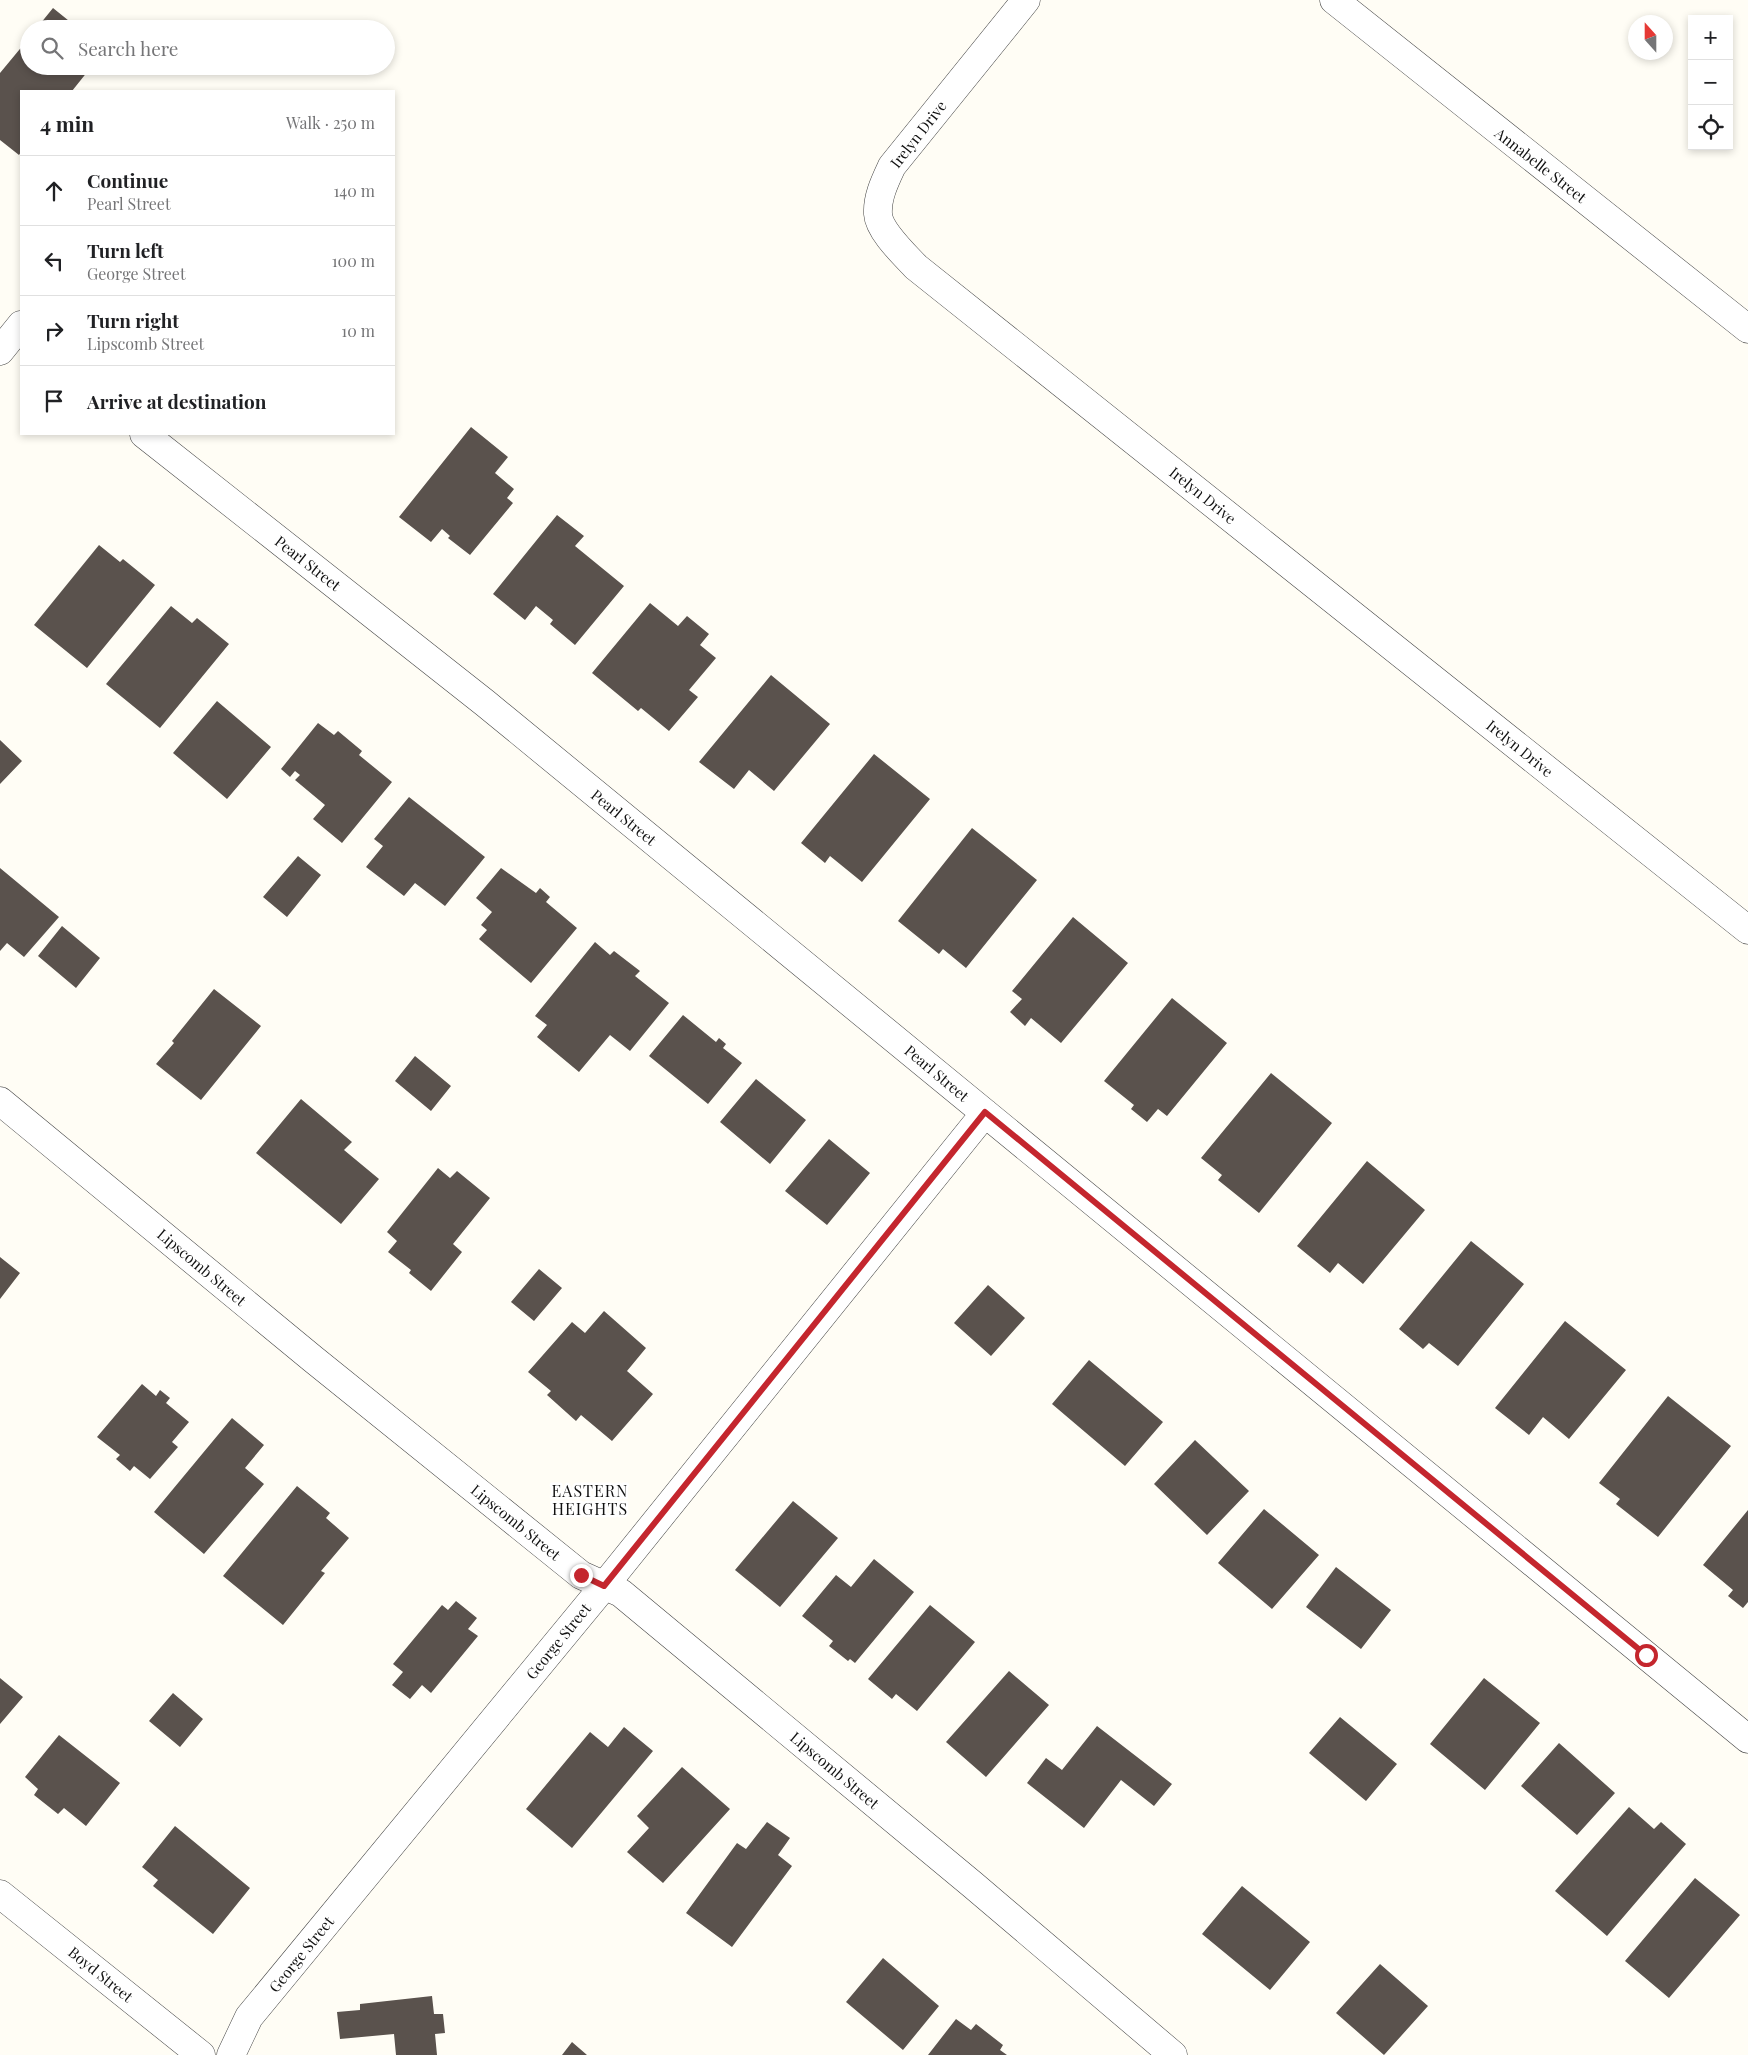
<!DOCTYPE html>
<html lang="en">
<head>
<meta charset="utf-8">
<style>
	body { margin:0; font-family:"Playfair Display",serif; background:#f6f6f6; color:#202124 }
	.controls { position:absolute; right:15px; top:15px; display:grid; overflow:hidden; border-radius:0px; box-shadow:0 2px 8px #0003 }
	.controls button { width:45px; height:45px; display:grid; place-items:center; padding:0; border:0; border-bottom:1px solid #e0e0e0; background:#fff; color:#202124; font:25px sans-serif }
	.compass { position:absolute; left:1628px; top:15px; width:45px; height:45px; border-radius:50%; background:#fff; box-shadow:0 2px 8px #0003; rotate:339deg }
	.stop { position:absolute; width:15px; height:15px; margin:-11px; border:4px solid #c4262e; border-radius:50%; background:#fff }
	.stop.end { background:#c4262e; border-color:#fff; box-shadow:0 1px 5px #0008 }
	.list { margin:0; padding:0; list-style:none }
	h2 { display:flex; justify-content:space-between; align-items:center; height:65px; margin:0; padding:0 20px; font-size:21px }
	h2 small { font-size:16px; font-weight:400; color:#757577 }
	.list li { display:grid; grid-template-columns:32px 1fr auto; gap:15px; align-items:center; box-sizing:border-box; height:70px; padding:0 20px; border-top:1px solid #e0e0e0 }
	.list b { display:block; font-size:19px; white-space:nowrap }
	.list p { margin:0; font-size:16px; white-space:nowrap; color:#757577 }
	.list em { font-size:16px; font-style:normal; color:#757577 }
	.icon { flex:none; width:28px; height:28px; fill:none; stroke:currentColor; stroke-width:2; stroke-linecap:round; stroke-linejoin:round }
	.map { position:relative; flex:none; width:1748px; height:2055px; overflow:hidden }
	.search { position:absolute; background:#fff; box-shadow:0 2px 8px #0003; left:20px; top:20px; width:375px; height:55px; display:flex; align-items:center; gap:12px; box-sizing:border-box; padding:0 18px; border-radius:28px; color:#757577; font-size:19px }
	.panel { position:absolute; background:#fff; box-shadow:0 2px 8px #0003; left:20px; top:90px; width:375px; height:345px; border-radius:0px }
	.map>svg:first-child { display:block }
	.building { fill:#5a524d }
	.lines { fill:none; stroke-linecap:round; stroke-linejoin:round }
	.minor-casing { stroke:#444; stroke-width:29 }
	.minor { stroke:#fff; stroke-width:28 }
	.route { stroke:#c4262e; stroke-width:6 }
	.labels { text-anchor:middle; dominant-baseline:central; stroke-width:5; stroke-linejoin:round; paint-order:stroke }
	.street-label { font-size:15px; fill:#111; stroke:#fff }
	.neighbourhood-label { font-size:16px; letter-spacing:1px; fill:#111; stroke:#fff }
</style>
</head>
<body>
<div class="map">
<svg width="1748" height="2055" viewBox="0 0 1748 2055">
	<rect width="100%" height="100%" fill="#fffdf5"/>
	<path class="building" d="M53,8L79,29H36Z
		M29,38V66H92L72,91H21V152L19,155L0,140V73Z
		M471,427L508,457L495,473L514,489L507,498L513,503L470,555L448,538L450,536L442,529L431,542L399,517Z
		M557,515L584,536L575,546L624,586L575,645L550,624L553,620L536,606L525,620L493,594Z
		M99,545L120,562L123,559L155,585L87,668L34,625Z
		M650,603L678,626L687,616L709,634L700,645L716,658L689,690L698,697L669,731L641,708L638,711L592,673Z
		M171,606L192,623L197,618L229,644L160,728L106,684Z
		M771,675L830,724L774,791L749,770L734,789L699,762Z
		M217,701L271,747L227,799L173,753Z
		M318,723L334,735L338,731L362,751L359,755L392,782L342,843L313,819L325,805L295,780L300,775L295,771L290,777L281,769Z
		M0,740L22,761L0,784Z
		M874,754L930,799L862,882L830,856L825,863L801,843Z
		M409,797L485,857L445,906L415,883L404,896L366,867L383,846L374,839Z
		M972,828L1037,880L966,968L943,949L939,954L898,921Z
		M298,856L321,875L287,917L263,897Z
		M0,868L59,917L24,957L7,943L0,951Z
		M501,868L536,893L540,888L550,897L546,902L577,928L531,983L479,939L487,930L481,925L492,912L476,898Z
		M1073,917L1128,963L1061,1043L1031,1018L1025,1026L1010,1012L1022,999L1012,991Z
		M62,926L100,958L76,988L38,956Z
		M595,942L610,955L614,951L640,971L635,976L669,1003L630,1051L610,1035L579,1072L537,1037L547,1025L535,1016Z
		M214,989L261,1026L201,1100L156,1064L174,1043L172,1041Z
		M1172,998L1227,1043L1167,1116L1158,1109L1147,1122L1131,1109L1134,1105L1104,1081Z
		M683,1015L716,1042L719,1038L726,1044L723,1048L742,1063L708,1104L649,1056Z
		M415,1056L451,1086L431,1111L395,1081Z
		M1271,1073L1332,1123L1259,1213L1218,1180L1222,1175L1201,1158Z
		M756,1079L806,1120L770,1164L720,1122Z
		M301,1099L352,1142L344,1150L379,1179L341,1224L256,1153Z
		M829,1139L870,1173L827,1225L785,1191Z
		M1367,1161L1425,1210L1363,1284L1338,1263L1330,1273L1297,1246Z
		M438,1168L450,1178L457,1171L490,1198L453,1244L462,1252L431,1291L409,1273L411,1270L388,1252L397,1241L387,1232Z
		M1471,1241L1524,1284L1458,1366L1429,1343L1423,1349L1399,1329Z
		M0,1257L20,1273L0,1299Z
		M539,1269L562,1288L534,1321L511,1302Z
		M988,1285L1025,1318L991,1356L954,1323Z
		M604,1311L646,1348L627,1371L653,1394L612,1441L581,1415L576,1421L547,1395L551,1391L528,1372L572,1322L585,1333Z
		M1565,1321L1626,1370L1569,1439L1543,1417L1529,1435L1495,1408Z
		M1089,1360L1163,1422L1125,1466L1052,1404Z
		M142,1384L156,1396L160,1390L170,1398L166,1403L189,1422L172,1442L178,1447L150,1479L134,1466L130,1471L116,1459L120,1455L97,1437Z
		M1668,1396L1731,1446L1658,1537L1616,1504L1620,1499L1599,1483Z
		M232,1418L264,1445L245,1468L264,1484L204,1554L154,1512Z
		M1195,1440L1249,1491L1207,1535L1154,1484Z
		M297,1486L330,1513L326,1518L349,1538L321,1571L325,1573L283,1625L223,1576Z
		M793,1501L838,1538L780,1607L735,1570Z
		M1264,1509L1319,1555L1272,1609L1218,1563Z
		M1748,1510V1602L1743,1608L1728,1596L1733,1590L1703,1565Z
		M874,1559L914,1592L855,1663L850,1659L848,1661L829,1646L833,1641L802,1616L836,1575L851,1587Z
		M1336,1567L1391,1610L1361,1649L1306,1607Z
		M456,1601L477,1618L468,1629L478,1636L431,1693L422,1685L410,1699L392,1685L403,1672L393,1664L442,1605L448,1610Z
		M930,1605L975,1642L917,1711L896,1694L892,1699L868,1679Z
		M1009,1671L1049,1705L986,1777L946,1742Z
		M0,1678L23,1697L0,1724Z
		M1484,1678L1540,1723L1485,1790L1430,1744Z
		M173,1693L203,1719L180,1747L149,1721Z
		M1340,1717L1397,1764L1366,1801L1309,1753Z
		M1097,1726L1172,1784L1154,1806L1121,1780L1084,1828L1027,1783L1046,1758L1062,1770Z
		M624,1727L653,1751L572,1848L526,1809L590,1732L608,1747Z
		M59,1735L120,1783L86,1826L64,1808L58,1814L34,1795L38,1789L25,1777Z
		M1559,1743L1615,1793L1577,1835L1521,1786Z
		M682,1767L730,1809L663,1883L627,1852L649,1828L637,1816Z
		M1629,1807L1654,1829L1661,1822L1686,1844L1607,1936L1555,1891Z
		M767,1822L790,1838L778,1855L792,1866L732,1947L686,1913L737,1843L746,1849Z
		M175,1826L250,1888L213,1934L153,1886L158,1880L142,1867Z
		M1695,1878L1740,1915L1669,1998L1625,1961Z
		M1242,1886L1310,1942L1270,1990L1202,1934Z
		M883,1958L939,2006L903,2050L846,2002Z
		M1380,1964L1428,2006L1384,2055L1336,2013Z
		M432,1996L434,2014H443L445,2033L435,2034L437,2055H396L394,2034L340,2039L337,2012L360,2010V2004Z
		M956,2019L971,2030L976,2024L1003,2045L1000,2050L1007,2055H928Z
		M572,2042L587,2055H562Z"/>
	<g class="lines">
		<g class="minor-casing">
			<path id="minor" d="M1026,0L892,166C885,181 877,197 878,214C879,231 905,255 916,267L1748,930
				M1334,0L1748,329
				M0,351L21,325
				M144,434L485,703L1748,1739
				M0,1101L313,1359L581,1575L621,1593L973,1885L1173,2055
				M0,1894L201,2055
				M231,2055L249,2017L604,1586L985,1113"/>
		</g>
		<use href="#minor" class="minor"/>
	</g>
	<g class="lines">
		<path class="route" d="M581,1575L604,1586L985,1112L1646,1655"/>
	</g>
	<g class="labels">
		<g class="street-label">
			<text transform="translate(918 134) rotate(-52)">Irelyn Drive</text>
			<text transform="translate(1541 165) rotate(38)">Annabelle Street</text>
			<text transform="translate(1203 495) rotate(39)">Irelyn Drive</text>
			<text transform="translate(308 563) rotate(38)">Pearl Street</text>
			<text transform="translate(1520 748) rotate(39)">Irelyn Drive</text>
			<text transform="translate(624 817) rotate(39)">Pearl Street</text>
			<text transform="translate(937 1073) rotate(40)">Pearl Street</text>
			<text transform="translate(202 1267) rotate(40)">Lipscomb Street</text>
			<text transform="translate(516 1522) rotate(39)">Lipscomb Street</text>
			<text transform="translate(558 1641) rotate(-51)">George Street</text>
			<text transform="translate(835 1770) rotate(40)">Lipscomb Street</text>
			<text transform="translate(301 1954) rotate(-51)">George Street</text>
			<text transform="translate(101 1974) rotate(39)">Boyd Street</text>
		</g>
		<g class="neighbourhood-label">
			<text x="590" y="1490">EASTERN<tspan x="590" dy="18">HEIGHTS</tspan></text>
		</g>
	</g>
</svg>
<div class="controls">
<button>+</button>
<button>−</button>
<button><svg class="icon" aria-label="locate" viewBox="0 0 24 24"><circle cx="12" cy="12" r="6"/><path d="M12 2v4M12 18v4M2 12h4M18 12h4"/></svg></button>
</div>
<svg class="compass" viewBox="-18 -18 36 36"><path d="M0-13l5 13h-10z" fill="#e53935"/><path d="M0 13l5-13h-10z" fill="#757577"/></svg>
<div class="stop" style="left:1646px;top:1655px"></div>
<div class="stop end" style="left:581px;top:1575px"></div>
<div class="search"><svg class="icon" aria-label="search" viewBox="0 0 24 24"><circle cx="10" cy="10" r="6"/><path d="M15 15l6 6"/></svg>Search here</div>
<section class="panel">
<h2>4 min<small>Walk · 250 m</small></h2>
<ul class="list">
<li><svg class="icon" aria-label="ahead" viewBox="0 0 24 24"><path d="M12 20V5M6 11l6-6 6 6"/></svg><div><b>Continue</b><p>Pearl Street</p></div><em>140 m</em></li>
<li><svg class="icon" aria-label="left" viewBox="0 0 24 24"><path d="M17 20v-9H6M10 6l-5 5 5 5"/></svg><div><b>Turn left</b><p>George Street</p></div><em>100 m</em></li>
<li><svg class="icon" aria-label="right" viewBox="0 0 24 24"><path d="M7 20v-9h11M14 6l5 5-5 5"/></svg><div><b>Turn right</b><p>Lipscomb Street</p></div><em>10 m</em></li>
<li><svg class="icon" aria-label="arrive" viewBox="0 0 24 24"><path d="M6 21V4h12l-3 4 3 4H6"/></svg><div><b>Arrive at destination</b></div></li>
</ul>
</section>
</div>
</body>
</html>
